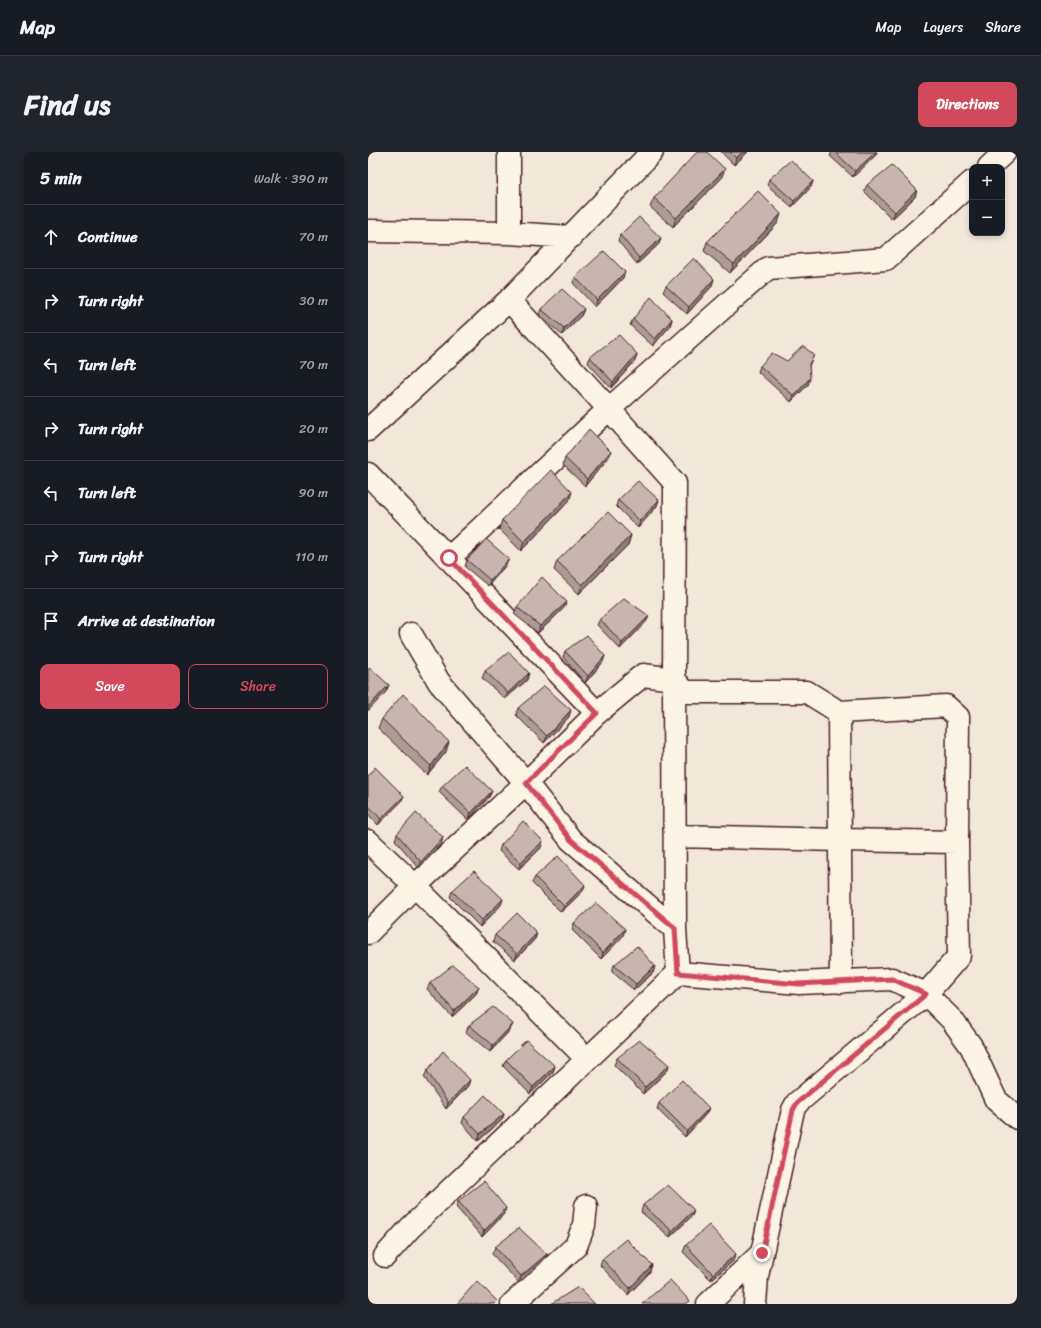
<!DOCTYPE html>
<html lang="en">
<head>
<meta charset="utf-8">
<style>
	body { margin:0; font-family:Sriracha,sans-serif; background:#20242c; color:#f1f3f6 }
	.controls { position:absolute; right:12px; top:12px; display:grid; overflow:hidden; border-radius:8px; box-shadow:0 2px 6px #0003 }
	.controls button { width:36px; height:36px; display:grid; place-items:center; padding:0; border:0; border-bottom:1px solid #363941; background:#171b24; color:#f1f3f6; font:20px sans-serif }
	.stop { position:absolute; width:12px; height:12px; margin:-9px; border:3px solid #d1495b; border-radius:50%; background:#fff }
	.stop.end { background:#d1495b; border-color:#fff; box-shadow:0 1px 4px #0008 }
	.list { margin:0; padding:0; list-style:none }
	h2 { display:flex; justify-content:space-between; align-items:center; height:52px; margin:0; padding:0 16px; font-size:17px }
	h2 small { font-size:13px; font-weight:400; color:#9ea1a6 }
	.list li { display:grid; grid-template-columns:26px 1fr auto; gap:12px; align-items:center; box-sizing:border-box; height:64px; padding:0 16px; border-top:1px solid #363941 }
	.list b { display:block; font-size:15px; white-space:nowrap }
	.list em { font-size:13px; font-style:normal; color:#9ea1a6 }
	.actions { display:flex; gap:8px; padding:12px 16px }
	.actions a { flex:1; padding:9px 0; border:1px solid #d1495b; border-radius:8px; text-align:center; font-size:14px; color:#d1495b }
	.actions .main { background:#d1495b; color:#fff }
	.icon { flex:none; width:22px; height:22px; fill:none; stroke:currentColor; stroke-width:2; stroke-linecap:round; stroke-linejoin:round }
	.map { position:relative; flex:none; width:649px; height:1152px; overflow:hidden; border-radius:8px }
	header { display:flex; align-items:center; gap:24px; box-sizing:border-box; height:56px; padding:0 20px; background:#171b24; border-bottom:1px solid #363941 }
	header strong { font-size:19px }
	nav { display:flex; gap:22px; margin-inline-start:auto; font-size:14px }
	.intro { display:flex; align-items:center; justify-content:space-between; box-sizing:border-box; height:96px; padding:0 24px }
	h1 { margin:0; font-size:28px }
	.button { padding:10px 18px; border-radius:8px; background:#d1495b; color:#fff; font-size:14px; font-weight:700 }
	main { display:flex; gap:24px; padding:0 24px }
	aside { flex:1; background:#171b24; border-radius:8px; box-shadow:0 2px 6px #0003 }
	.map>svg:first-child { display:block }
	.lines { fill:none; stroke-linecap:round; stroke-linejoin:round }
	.minor-casing { stroke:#4a1f2b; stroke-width:25 }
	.minor { stroke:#fcf5e5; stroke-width:22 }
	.wall { fill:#ab9d96; stroke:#4a1f2b }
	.shaded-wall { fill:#8b7f7a; stroke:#4a1f2b }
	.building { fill:#c7b6af; stroke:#4a1f2b }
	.route { stroke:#d1495b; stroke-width:5 }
</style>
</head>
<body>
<header>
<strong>Map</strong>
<nav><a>Map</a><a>Layers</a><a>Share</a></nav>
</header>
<div class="intro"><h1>Find us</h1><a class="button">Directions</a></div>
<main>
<aside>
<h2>5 min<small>Walk · 390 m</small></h2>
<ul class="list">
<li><svg class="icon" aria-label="ahead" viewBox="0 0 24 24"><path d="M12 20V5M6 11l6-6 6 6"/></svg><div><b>Continue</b></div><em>70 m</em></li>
<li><svg class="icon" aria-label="right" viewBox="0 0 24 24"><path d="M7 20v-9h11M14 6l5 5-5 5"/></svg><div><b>Turn right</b></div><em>30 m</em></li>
<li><svg class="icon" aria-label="left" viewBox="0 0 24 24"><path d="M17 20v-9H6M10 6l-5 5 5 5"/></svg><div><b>Turn left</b></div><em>70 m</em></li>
<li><svg class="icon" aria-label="right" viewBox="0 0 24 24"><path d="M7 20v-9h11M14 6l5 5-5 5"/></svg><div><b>Turn right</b></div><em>20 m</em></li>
<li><svg class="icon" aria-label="left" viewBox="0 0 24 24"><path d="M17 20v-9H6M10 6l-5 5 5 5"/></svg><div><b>Turn left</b></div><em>90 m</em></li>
<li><svg class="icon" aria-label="right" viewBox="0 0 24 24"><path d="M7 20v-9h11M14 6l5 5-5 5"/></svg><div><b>Turn right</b></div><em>110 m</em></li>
<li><svg class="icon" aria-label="arrive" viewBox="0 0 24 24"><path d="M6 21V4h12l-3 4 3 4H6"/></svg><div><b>Arrive at destination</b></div></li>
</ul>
<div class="actions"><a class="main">Save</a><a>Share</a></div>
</aside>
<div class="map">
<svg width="649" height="1152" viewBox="0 0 649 1152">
	<rect width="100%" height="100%" fill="#f1e8da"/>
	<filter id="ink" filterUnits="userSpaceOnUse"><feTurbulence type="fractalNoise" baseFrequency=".025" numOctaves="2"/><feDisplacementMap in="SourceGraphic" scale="8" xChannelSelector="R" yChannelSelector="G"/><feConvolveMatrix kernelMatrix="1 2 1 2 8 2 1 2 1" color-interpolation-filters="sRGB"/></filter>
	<g filter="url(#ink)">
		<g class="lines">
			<g class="minor-casing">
				<path id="minor" d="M141,0V81
					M621,15L637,0
					M0,79L141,81L203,85
					M0,278L141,148L284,0
					M0,322L229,561
					M81,406L241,257L400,116L518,107L604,30
					M43,482L71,530L158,631L203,688L307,777
					M306,527L307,777L310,821L431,831L524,827L558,842L584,868L603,894L628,948L649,966
					M306,527L317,540H439L471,560L473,830
					M307,684L472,688L589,690
					M0,689L47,734L219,907
					M0,781L47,734L158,631L229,561L275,523L306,527L307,331L241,257L141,148
					M17,1104L42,1076L310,821
					M144,1152L208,1094L216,1073L218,1054
					M340,1152L394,1101
					M387,1152L389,1124L425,958L429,951L558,842L591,804L589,690L590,565L578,554L471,560"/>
			</g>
			<use href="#minor" class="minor"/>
		</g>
		<path class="wall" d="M353,0H380L366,13Z
			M464,0H509L507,4L485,25L462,4Z
			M353,27L305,75L282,55L286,46Z
			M401,27L445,29L443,35L424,55L399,33Z
			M499,33L549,38L547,45L524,67L496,39Z
			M410,71L362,121L336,99L339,90Z
			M252,83L293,86L291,92L269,112L250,89Z
			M207,125L255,126L227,155L205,131Z
			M298,134H344L319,162L295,140Z
			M173,157H216L213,164L194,183L171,163Z
			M265,167H304L302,174L285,194L262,173Z
			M269,202L267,209L243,236L220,211L222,205Z
			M446,203L441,214L440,233L423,250L390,220L392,214L419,209Z
			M241,305L217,334L195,313L197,306Z
			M250,348L289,354L270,376L248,354Z
			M201,349L153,399L131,377L134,368Z
			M263,383L260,393L211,442L186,418L189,409Z
			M99,408L138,413L120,434L97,415Z
			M149,455L196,456L170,481L146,462Z
			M281,464L278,470L252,497L229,473L232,467Z
			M197,499L235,510L217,531L195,505Z
			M117,519L159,528L137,547L114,526Z
			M150,556L201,565L176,591L148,563Z
			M14,567L78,600L59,623L10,576Z
			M0,624L33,650L10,673L0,662Z
			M74,634L124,639L121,645L100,668L71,640Z
			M29,682L75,685L73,692L51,716L27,688Z
			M133,693L173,696L151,717L131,699Z
			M167,725L215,739L193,760L164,731Z
			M84,739L133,753L112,775L82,745Z
			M206,771L255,784L233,807L204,778Z
			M169,781L167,787L147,808L125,790L127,783Z
			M246,813L287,814L285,821L266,838L244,820Z
			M62,831L111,835L108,842L84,865L59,837Z
			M101,873L142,878L122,900L98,880Z
			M249,906L301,913L299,919L275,942L246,913Z
			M138,908L187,914L185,920L162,942L135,914Z
			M59,919L100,934L78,957L56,925Z
			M291,951L341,956L338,962L317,985L289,957Z
			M136,962L134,968L110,989L94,971L96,965Z
			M90,1049L136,1062L114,1085L88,1055Z
			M275,1053L326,1058L324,1064L302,1085L273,1060Z
			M318,1093L365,1109L343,1128L315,1100Z
			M127,1095L179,1102L176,1108L151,1131L124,1102Z
			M234,1107L282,1120L260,1143L232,1113Z"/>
		<path class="shaded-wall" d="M375,0H380L366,13L368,6Z
			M508,0H509L507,4L485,25L487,19Z
			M357,17L353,27L305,75L308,66Z
			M445,29L443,35L424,55L426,49Z
			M549,38L547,45L524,67L527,60Z
			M413,62L410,71L362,121L366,112Z
			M293,86L291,92L269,112L271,106Z
			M257,120L255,126L227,155L229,148Z
			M346,127L344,134L319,162L321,155Z
			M216,157L213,164L194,183L196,176Z
			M304,167L302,174L285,194L287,187Z
			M269,202L267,209L243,236L245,230Z
			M442,226L440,233L423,250L426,244Z
			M243,299L241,305L217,334L219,327Z
			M204,340L201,349L153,399L156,390Z
			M291,348L289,354L270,376L272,369Z
			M263,383L260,393L211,442L214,433Z
			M141,407L138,413L120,434L122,428Z
			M199,450L196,456L170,481L172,474Z
			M281,464L278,470L252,497L254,491Z
			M237,504L235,510L217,531L220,524Z
			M161,521L159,528L137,547L140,541Z
			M21,533L18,540L0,559V555Z
			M203,558L201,565L176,591L179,584Z
			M81,590L78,600L59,623L63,614Z
			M124,639L121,645L100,668L103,661Z
			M36,644L33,650L10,673L13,667Z
			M75,685L73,692L51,716L53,710Z
			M175,689L173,696L151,717L153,710Z
			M217,733L215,739L193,760L196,754Z
			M135,747L133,753L112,775L114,768Z
			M257,777L255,784L233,807L235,801Z
			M169,781L167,787L147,808L149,802Z
			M287,814L285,821L266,838L268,832Z
			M111,835L108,842L84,865L86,859Z
			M145,872L142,878L122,900L125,893Z
			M301,913L299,919L275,942L277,935Z
			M187,914L185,920L162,942L165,935Z
			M102,928L100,934L78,957L80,951Z
			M341,956L338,962L317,985L319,979Z
			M136,962L134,968L110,989L112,982Z
			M138,1056L136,1062L114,1085L116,1079Z
			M326,1058L324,1064L302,1085L304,1079Z
			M179,1102L176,1108L151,1131L153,1124Z
			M368,1102L365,1109L343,1128L345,1122Z
			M284,1113L282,1120L260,1143L262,1136Z"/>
		<path class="building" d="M329,0H339L357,17L308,66L286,46Z
			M362,0H375L368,6Z
			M467,0H508L487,19Z
			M423,8L445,29L426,49L401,27Z
			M524,13L549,38L527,60L499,33Z
			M390,39L413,62L366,112L339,90Z
			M271,65L293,86L271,106L252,83Z
			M236,99L257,120L229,148L207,125Z
			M326,106L346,127L321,155L298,134Z
			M194,137L216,157L196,176L173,157Z
			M283,145L304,167L287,187L265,167Z
			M251,183L269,202L245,230L222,205Z
			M435,194L446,203L441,212L442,226L426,244L392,214L404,201L419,209Z
			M221,277L243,299L219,327L197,306Z
			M183,318L204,340L156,390L134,368Z
			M270,329L291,348L272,369L250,348Z
			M240,360L263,383L214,433L189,409Z
			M118,387L141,407L122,428L99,408Z
			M174,425L199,450L172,474L149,455Z
			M256,446L281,464L254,491L232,467Z
			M219,483L237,504L220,524L197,499Z
			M141,500L161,521L140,541L117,519Z
			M1,515L21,533L0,555V516Z
			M176,534L203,558L179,584L150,556Z
			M35,542L81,590L63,614L14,567Z
			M97,613L124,639L103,661L74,634Z
			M7,615L36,644L13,667L0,653V624Z
			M48,661L75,685L53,710L29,682Z
			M155,669L175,689L153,710L133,693Z
			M190,704L217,733L196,754L167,725Z
			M106,719L135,747L114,768L84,739Z
			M228,751L257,777L235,801L206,771Z
			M149,761L169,781L149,802L127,783Z
			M269,794L287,814L268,832L246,813Z
			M85,813L111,835L86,859L62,831Z
			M125,855L145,872L125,893L101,873Z
			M158,888L187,914L165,935L138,908Z
			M272,888L301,913L277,935L249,906Z
			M75,899L102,928L80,951L59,919Z
			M314,928L341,956L319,979L291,951Z
			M117,943L136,962L112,982L96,965Z
			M116,1029L138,1056L116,1079L90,1049Z
			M300,1033L326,1058L304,1079L275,1053Z
			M341,1073L368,1102L345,1122L318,1093Z
			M151,1076L179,1102L153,1124L127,1095Z
			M258,1087L284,1113L262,1136L234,1107Z
			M302,1128L322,1149L318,1152H274Z
			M109,1129L129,1149L126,1152H89Z
			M210,1135L227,1152H183Z"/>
	</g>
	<g class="lines" filter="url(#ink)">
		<path class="route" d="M81,406L229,561L158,631L203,688L307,776L310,821L431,832L524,827L558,842L429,951L425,958L394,1101"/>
	</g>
</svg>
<div class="controls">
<button>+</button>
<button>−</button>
</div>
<div class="stop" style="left:81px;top:406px"></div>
<div class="stop end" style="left:394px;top:1101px"></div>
</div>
</main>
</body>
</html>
